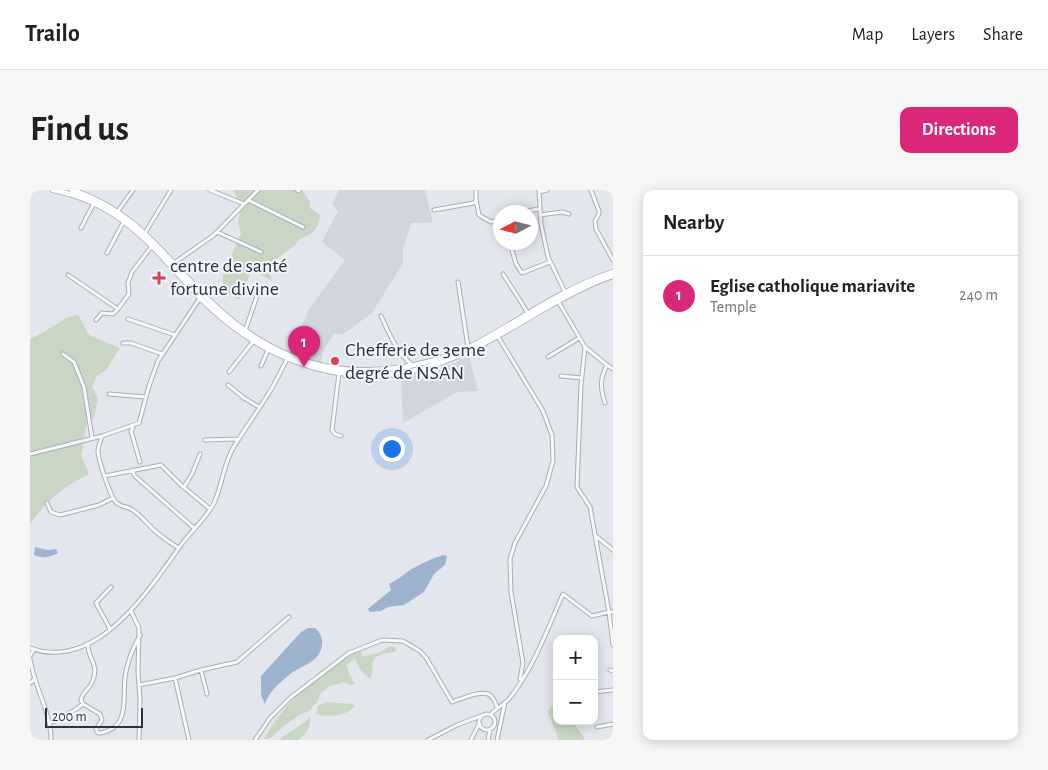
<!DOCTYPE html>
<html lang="en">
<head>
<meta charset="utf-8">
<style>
	body { margin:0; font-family:"Alegreya Sans",sans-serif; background:#f6f6f6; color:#202124 }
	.controls { position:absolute; right:15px; bottom:15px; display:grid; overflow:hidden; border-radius:10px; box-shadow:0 2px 12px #0003 }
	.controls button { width:45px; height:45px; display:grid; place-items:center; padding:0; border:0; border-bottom:1px solid #e0e0e0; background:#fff; color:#202124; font:25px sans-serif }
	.compass { position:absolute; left:463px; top:15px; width:45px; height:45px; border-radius:50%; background:#fff; box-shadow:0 2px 12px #0003; rotate:263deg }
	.scale { position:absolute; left:15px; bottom:12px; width:98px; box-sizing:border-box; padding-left:5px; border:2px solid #2a3346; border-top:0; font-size:14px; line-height:18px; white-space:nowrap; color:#2a3346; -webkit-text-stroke:4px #f3f6f9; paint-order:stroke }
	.you { position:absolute; left:361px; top:258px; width:18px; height:18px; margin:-12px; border:4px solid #fff; border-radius:50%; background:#1a73e8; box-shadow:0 0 0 8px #1a73e833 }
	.badge { display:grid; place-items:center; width:32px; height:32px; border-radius:50%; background:#db2777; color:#fff; font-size:16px; font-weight:700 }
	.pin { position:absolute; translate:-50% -41px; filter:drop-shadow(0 1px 2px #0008) }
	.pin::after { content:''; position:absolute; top:26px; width:18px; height:15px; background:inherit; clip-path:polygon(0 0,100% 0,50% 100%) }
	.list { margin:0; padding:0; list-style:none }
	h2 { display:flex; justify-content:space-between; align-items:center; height:65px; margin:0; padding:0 20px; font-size:21px }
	h2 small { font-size:16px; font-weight:400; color:#757577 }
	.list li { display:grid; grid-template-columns:32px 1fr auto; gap:15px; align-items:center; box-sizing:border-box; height:80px; padding:0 20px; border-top:1px solid #e0e0e0 }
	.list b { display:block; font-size:19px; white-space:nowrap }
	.list p { margin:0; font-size:16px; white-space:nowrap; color:#757577 }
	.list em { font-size:16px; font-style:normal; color:#757577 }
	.map { position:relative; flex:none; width:583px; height:550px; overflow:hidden; border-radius:10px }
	header { display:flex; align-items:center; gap:30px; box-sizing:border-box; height:70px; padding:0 25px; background:#fff; border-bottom:1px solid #e0e0e0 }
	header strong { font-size:24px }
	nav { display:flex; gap:28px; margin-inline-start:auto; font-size:18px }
	.intro { display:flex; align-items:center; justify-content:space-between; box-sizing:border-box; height:120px; padding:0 30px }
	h1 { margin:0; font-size:35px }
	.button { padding:12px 22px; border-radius:10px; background:#db2777; color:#fff; font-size:18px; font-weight:700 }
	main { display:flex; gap:30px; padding:0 30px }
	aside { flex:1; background:#fff; border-radius:10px; box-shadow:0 2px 12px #0003 }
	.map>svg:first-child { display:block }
	.built { fill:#d1d5de }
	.green { fill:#c8d7c4 }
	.water { fill:#9db3ce }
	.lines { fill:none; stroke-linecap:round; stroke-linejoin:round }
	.minor-casing { stroke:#a8adb7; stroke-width:5 }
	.major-casing { stroke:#a2aab9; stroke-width:6 }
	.minor { stroke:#f7f8fa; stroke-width:3 }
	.major { stroke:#fff; stroke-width:4.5 }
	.poi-dot { fill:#d74353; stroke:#f3f6f9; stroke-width:2 }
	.labels { text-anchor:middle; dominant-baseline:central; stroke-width:4; stroke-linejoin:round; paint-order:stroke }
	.poi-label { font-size:20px; fill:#2a3346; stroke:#f3f6f9; text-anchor:start }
</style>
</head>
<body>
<header>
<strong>Trailo</strong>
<nav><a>Map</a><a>Layers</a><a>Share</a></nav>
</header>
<div class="intro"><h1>Find us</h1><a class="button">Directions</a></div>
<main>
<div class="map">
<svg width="583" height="550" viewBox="0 0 583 550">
	<rect width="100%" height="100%" fill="#e3e6ec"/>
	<path class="built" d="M309,0H395L403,33H381L373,60V73L342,123L312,145L304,143L293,162L290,175L258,166L279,119L315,70L292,52L308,21L302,14Z
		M439,166L448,201L427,202L373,233L371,190L391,182L392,184L413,178Z"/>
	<path class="green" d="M203,0H272L280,12V18L290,25C289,39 282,45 269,49L266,54L239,75V81L242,91L222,79L209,110L193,99V85L211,43L208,33L211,16Z
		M48,124L59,145L90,158L76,180L67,186L62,197L68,208L64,228L57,233L51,265L59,284C30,299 20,308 0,334V149C18,142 29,129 48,124Z
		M362,456L366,458L365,462C360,463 356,463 352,464C337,470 346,478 340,489L331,481L325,469L316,475L319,483L325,494L321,495L314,492L300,496L291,503L287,513L277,522L271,524L255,535L243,546L238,549H234C256,510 290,480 330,460L333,467C339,464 345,465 350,462C355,460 357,457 362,456Z
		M296,512L323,514L325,516C317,526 297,528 286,524L288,516Z
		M521,516L527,520V531H541L549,540L555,550H529L518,522Z
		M280,527C282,537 275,544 268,550H249C258,541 271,537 280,527Z"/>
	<path class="water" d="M5,357L18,360L26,359L28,363C20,367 13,369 4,365Z
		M414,365L417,366L415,375L404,384L394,402L374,415L358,417L351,421L340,422L338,419L361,400L359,394C367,390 373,385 380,380C391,374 402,368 414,365Z
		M278,438H285C290,442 293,449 292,455C290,473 271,475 259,485C249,493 239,502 235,514L231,505V486L271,442Z"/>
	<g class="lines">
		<g class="minor-casing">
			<path id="minor" d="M180,0L214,14
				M267,0L269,1
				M509,0L511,34L518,67L536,104
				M561,0L569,21V24L565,31L566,39L583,70
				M509,2L517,0
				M218,10L273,37
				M446,10L449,25L461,32L470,30
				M404,20L444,13L446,10V0
				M88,21L103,0
				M492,22L509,19
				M510,25L532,22L539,24
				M51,38L64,13
				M187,42L231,62
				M115,43L141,0
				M482,60L486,74L492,83L520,72
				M77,63L94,31
				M144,73L184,45L228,0
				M473,84L498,123
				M38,85L88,119L99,104L98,93L102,82L122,56
				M428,92L438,157
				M351,126C359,144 367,162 382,175
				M98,129L145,145
				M66,130L72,123L83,124L88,119
				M215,141L227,106
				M467,145L513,221L522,245L523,271L516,296L485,353L480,369L481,402L493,473L490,489
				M93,153H101L132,164
				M555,157L577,175C570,188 570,198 575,213
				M33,164L44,172L54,197L62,248
				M518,167L549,148
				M577,175L583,179
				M231,176L238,160
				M199,182L225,149
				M309,183L302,240L305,244L311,246
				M531,186L552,188
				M198,195L214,208L229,217
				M79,204L116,207
				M103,237L101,241L110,272
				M72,246C71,251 68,256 68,261C68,269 80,305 85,311C89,317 96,316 101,319C110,324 117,334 124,340C132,347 140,353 149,358
				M175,250L208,249
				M0,264L72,246L109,233L119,196L128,171L170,108
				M103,280L104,285L106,287L164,338
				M75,286L131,275L151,295L180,319
				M154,297L162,284L170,264
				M17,313L21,322L30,325L69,315L83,308
				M566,346L583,360
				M101,421L109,438L108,481L110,510L109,550
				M583,422H579L583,455
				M80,439L66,413L81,397
				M58,455C58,469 69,474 63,490C61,498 52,502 51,510L53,514L70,524L72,530L66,539L68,543C74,543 78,541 83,538C98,529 93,502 95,487C97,472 103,458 110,445
				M0,458C67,482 118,401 151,355C161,341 176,329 184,313C192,296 193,277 202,260C213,241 226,224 237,206C245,194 251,181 257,169
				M0,466L4,459
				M0,469C4,496 21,522 21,550
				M171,480L177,504
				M580,480L583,481
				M145,488L159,550
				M0,493L5,489
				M109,495L145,488L171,480L207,472L259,427
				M564,502L583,500
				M449 532a8 8 0 1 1 16 0a8 8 0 1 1-16 0Z
				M460,525C465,519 473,515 478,510C502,482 518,438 533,404L562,426L579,422L560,317L547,297L551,195L555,157L528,111
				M20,533L45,520L53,514
				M567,537L583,534
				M225,550L240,528L260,508L319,463L352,450L373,451L390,461L397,469L422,512C431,509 454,498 461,506C464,509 466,514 467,517
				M398,550L427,535L451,526
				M441,550L449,534
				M458,550L460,539
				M467,550L475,512"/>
		</g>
		<g class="major-casing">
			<path id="major" d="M23,0C92,13 124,59 169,107C225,164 301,198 382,181C433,170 476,141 521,115C542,104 560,93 583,86
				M42,0C107,21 135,68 182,113C236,165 299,190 374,177C395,173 417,168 436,159C485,134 530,99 583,82"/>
		</g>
		<use href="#minor" class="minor"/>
		<use href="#major" class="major"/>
	</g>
	<g class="poi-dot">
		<path d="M126.5 80.5h5v5h5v5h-5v5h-5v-5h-5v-5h5z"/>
		<circle cx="305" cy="171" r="5"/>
	</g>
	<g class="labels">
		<g class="poi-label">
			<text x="140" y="76">centre de santé<tspan x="140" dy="23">fortune divine</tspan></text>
			<text x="315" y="160">Chefferie de 3eme<tspan x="315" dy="23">degré de NSAN</tspan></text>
		</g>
	</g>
</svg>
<div class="controls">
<button>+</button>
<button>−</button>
</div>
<svg class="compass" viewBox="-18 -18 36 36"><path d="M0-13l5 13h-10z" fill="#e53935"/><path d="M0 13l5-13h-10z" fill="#757577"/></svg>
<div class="scale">200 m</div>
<div class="you"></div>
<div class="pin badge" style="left:274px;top:177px">1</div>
</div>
<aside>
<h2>Nearby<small></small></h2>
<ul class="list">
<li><span class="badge">1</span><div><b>Eglise catholique mariavite</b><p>Temple</p></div><em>240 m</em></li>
</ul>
</aside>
</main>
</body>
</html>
